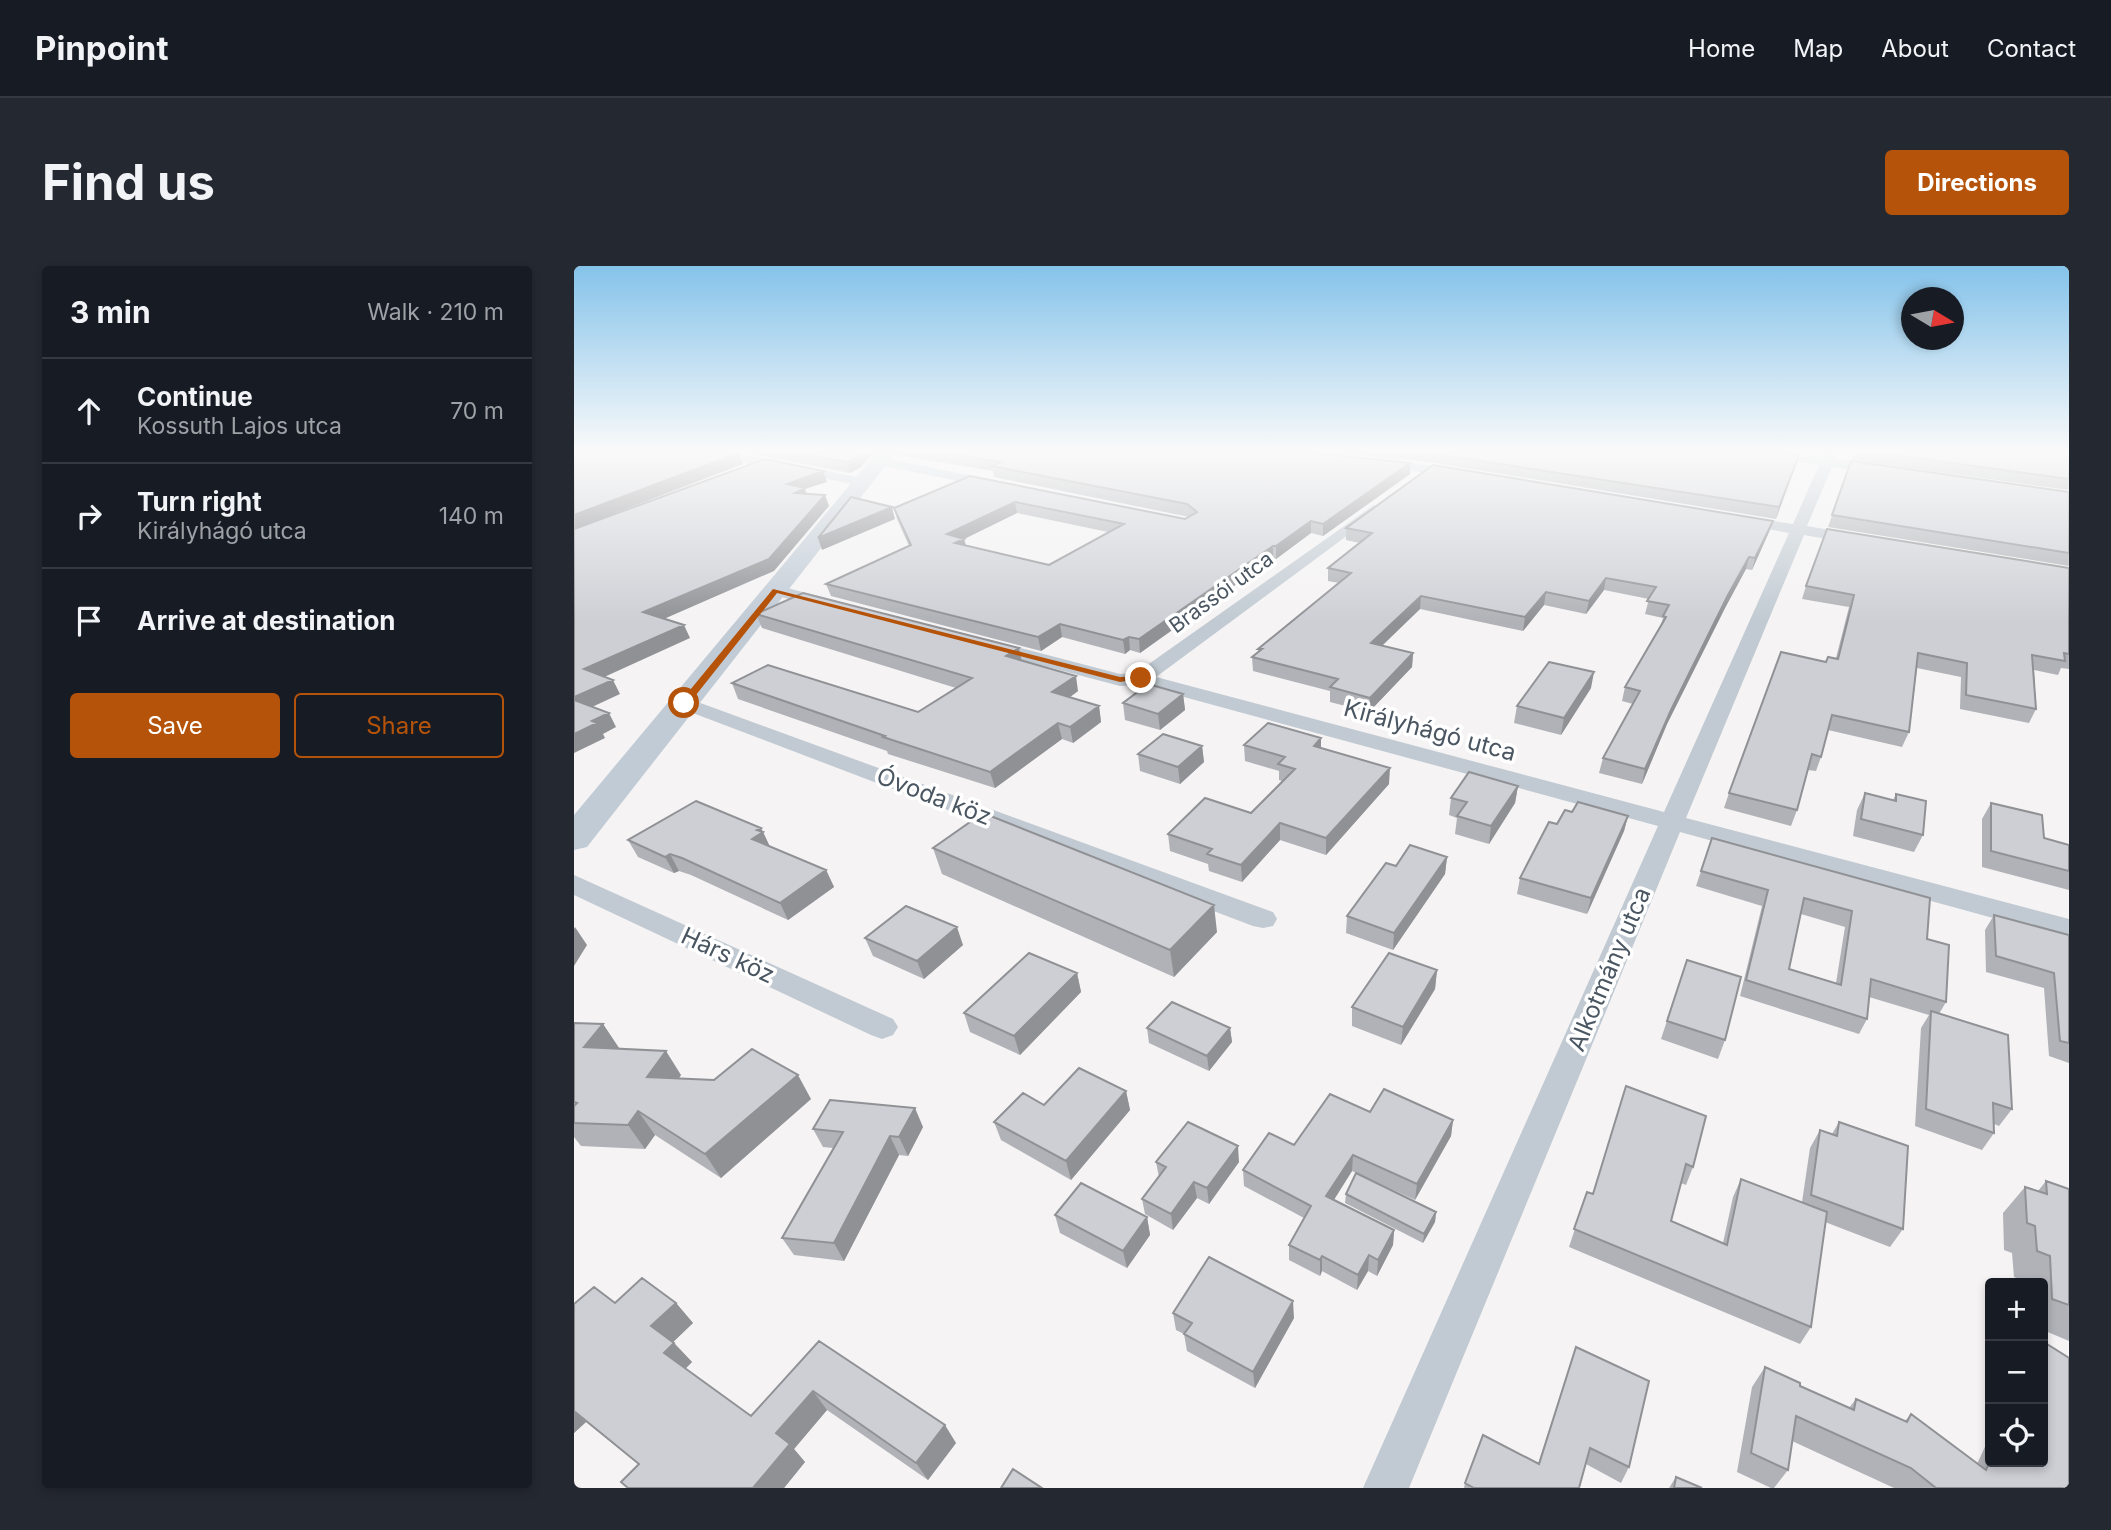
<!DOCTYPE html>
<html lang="en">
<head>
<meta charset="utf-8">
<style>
	body { margin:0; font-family:Inter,sans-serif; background:#242831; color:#f1f3f6 }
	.controls { position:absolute; right:21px; bottom:21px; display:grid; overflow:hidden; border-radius:7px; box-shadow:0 4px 10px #0003 }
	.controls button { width:63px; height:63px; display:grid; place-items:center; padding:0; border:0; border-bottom:2px solid #363941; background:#171b24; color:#f1f3f6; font:35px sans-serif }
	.compass { position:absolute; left:1327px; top:21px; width:63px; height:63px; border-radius:50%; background:#171b24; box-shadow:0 4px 10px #0003; rotate:100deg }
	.stop { position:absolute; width:21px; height:21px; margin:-16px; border:5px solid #b45309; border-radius:50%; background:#fff }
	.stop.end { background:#b45309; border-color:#fff; box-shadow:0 2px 7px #0008 }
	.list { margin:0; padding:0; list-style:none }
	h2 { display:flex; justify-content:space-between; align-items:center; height:91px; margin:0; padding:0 28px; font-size:30px }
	h2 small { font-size:23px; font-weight:400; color:#9ea1a6 }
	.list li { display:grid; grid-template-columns:46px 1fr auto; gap:21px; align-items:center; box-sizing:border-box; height:105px; padding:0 28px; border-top:2px solid #363941 }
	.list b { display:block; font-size:26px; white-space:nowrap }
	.list p { margin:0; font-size:23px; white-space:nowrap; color:#9ea1a6 }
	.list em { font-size:23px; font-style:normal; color:#9ea1a6 }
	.actions { display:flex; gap:14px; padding:21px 28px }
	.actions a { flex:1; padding:16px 0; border:2px solid #b45309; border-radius:7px; text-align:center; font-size:24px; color:#b45309 }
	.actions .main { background:#b45309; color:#fff }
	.icon { flex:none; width:38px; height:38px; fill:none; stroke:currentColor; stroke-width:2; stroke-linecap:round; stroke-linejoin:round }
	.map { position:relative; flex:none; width:1495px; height:1222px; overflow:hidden; border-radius:7px }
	header { display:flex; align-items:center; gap:42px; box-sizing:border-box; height:98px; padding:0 35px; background:#171b24; border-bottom:2px solid #363941 }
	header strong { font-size:33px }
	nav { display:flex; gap:38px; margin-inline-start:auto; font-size:24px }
	.intro { display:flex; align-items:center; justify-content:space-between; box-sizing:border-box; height:168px; padding:0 42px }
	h1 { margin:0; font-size:49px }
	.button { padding:18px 32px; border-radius:7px; background:#b45309; color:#fff; font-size:24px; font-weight:700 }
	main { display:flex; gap:42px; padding:0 42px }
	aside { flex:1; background:#171b24; border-radius:7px; box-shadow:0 4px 10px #0003 }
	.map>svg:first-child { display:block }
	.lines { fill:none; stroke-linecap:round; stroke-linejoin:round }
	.street { fill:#c1cad2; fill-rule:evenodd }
	.secondary { fill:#c1cbd6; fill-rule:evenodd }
	.wall { fill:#b0b2b7; fill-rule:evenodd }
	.shaded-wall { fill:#909195 }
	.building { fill:#cdcfd5; stroke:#909195; stroke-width:2; fill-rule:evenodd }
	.route { fill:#b45309 }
	.labels { text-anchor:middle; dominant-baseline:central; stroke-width:7; stroke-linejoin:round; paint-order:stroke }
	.far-street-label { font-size:21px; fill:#4a5661; stroke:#fff }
	.street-label { font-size:24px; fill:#4a5661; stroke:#fff }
</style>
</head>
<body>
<header>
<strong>Pinpoint</strong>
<nav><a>Home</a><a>Map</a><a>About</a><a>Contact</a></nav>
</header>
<div class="intro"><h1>Find us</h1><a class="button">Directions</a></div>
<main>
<aside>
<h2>3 min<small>Walk · 210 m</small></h2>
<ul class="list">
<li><svg class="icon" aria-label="ahead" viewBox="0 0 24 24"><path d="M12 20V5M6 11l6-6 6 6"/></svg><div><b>Continue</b><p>Kossuth Lajos utca</p></div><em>70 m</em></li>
<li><svg class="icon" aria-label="right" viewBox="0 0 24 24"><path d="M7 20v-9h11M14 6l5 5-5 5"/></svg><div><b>Turn right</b><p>Királyhágó utca</p></div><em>140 m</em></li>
<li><svg class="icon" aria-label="arrive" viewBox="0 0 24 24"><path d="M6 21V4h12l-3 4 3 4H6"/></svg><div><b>Arrive at destination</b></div></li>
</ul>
<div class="actions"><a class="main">Save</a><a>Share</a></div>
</aside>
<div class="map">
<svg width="1495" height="1222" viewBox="0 0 1495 1222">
	<rect width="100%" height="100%" fill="#f5f3f3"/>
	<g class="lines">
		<path class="street" d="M131,185H153L288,212L295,216L288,220L137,189Z
			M1163,185H1194L1249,192L1252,185H1264L1261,193L1310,200L1317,204L1310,208L1258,201L1233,260L1286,269L1294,274L1286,279L1230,269L1112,552L1495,653V673L1106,566L835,1222H789L1084,560L566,419L546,420L406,383L404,379L413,373L546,408L562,407L800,239L807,243L805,246L582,411L1090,546L1215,267L1162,257L1155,253L1162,249L1219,258L1245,199L1169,189Z
			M306,191L423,215L430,219L423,223L301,198V192Z
			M802,192L889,204L896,208L889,212L797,199L795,196Z
			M202,319L263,335L266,339L257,344L196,328L193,324Z
			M110,431L699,646L703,653L699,660L689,662L679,660L103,441L100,437L103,433Z
			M0,609L319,753L324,761L319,769L308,773L297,769L0,629Z"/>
		<path class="secondary" d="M304,185H323L13,581L0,584V549Z"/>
	</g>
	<path class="wall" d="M164,185H301L287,201L276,207Z
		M322,185H719L836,197V208L749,270L737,267L702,293L699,292L566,387L556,384L551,388L488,371L467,385L257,330L252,318L335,280L323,253L320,242L396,210L611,253L615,251L420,211L419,205L323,189ZM443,247L534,266L475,299L392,279L390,273Z
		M741,185H1195L1225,189L1202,253L855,196Z
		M1210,185H1229L1228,187Z
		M1281,185H1495V224L1278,194Z
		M1277,195L1495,226V300L1254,261Z
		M1199,255L1195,266L1178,304L1172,303L1151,342L1093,458L1068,518L1025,507L1029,492L1059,438L1048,435L1051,421L1087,359L1089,352L1071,348L1075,333L1030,324L1012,348L970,339L949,365L846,343L808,380L839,387L838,401L795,446L756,436V425L679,405L678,391L684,386V383L765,317L754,315V302L786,277L772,274V262Z
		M1495,302V403L1487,402L1484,409L1460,404L1462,443L1455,457L1386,443L1387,411L1343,402L1335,466L1328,481L1254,464L1247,491L1242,505L1234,504L1223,544L1217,560L1150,542L1155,527L1252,395L1262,392L1275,341L1228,333L1232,320Z
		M182,348L448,394L504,425L496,431L525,440L527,456L499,477L488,473L421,522L314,488L313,485L164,433L158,417L344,446L382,422L188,362Z
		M1017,422L987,469L940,457L943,440Z
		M609,428L611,444L586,464L551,454L549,437Z
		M670,479L747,482L815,518L752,589L706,574L668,616L635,605L634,598L596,585L594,568L677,547L708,515L705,514V505L671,495Z
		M628,480L630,496L606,518L566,505L564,488Z
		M944,520L941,537L915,578L881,568L883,552L875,549L877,532Z
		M1291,527L1319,534L1322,528L1349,569L1340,586L1279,570L1283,544Z
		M1417,537L1470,572L1495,579V624L1408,601V553Z
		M998,546L1054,550L1050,565L1013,648L943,628L946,612L983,558Z
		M189,566L196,581L252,604L260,621L214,654L117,609L105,605L100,607L64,591L54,574Z
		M1138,572L1353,673L1372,736L1365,748L1438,843L1425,860L1420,858V867L1408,884L1341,860L1347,762L1355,749L1295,731L1293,753L1285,768L1166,730L1188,640L1122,620ZM1227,648L1271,661L1262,717L1215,703Z
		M359,582L643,666L600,711L368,608Z
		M873,591L871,608L819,684L772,667L773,650L822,600Z
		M1420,649L1495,669V797L1475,790L1470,722L1412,706L1411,664Z
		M291,672L389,679L350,713L299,690Z
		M1113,694L1151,774L1144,793L1087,773Z
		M863,704L861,723L827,779L778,760V741Z
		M503,707L507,726L446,789L396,766L390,747Z
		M0,757L29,758L45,782L44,783L107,809L105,812L237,833L147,912L81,869L71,883L7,880L0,871Z
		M573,762H656L658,776L635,805L575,777Z
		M1052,820L1119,901L1112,919L1107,917L1097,955L1149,977L1159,931L1167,913L1228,936L1236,882L1246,864L1258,868L1265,856L1329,963L1316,981L1251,956L1237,1061L1226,1078L995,981L1013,926L1019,928Z
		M552,825L556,844L497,914L427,874L420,856L470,839Z
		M796,846L879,854L877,870L841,934L778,905L760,934L820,964L819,979L803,1010L794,1005L783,1024L748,1005L746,1010L715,994V979L730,952L670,920L669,904L720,879Z
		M349,861L334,890L325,889L270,995L220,989L208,972L259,882L249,881L239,863Z
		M582,896H665L635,938L623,932L599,964L571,948L568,933L585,911Z
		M1472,915L1495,923V1075L1469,1064V1017H1452V1016L1440,1011L1438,987L1430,984L1429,947L1451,921L1464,925Z
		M772,928L862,946L861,956L849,977L771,937Z
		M481,949L573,951L576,969L553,1002L486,967Z
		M41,1037H102L119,1057L99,1076L118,1096L111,1103L177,1150L245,1075L382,1177L354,1214L253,1144L220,1183L231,1196L210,1222H54L64,1198L12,1156L0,1167V1038Z
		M599,1047L720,1052L681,1122L613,1085L610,1068L602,1064Z
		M1473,1078L1493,1222H1320L1218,1175L1214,1204L1200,1222H1197L1163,1206L1178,1121L1191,1101L1226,1120L1275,1142L1282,1133L1331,1155L1337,1148L1403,1198L1416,1170V1196H1469V1081Z
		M1002,1081L1055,1201L1047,1217L1012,1198L1005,1222H890L891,1217L964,1198Z
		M1102,1211L1128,1222H1095Z"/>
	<path class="shaded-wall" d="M289,185H301L287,201L276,207L273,196Z
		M165,187L169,198L0,263V249Z
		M1225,189L1222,199L1202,253L1205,241Z
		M836,197V208L749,270V258Z
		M249,205L253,216L231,223L234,233L225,238L213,218Z
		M251,229L255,240L200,305L76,359L69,346Z
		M441,236L443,247L390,273L393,285L382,277L373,268Z
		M318,241L321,253L248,284L244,272Z
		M737,255V267L702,293V280Z
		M1199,255L1195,266L1178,304L1181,292Z
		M699,280V292L566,387L565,373Z
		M1175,291L1172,303L1151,342L1093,458L1068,518L1071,503L1097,444L1154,329Z
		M1032,312L1030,324L1012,348L1015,335Z
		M972,326L970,339L949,365L951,351Z
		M847,330L846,343L796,391L797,377Z
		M486,358L488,371L467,385L464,371Z
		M110,359L116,372L17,417L10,403Z
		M555,371L556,384L551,388L549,374Z
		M445,382L448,397L432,390Z
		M839,387L838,401L795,446L796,432Z
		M1020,406L1017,422L987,469L990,452Z
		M502,410L504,425L481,442L478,426Z
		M39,414L46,428L5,447L0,439V431Z
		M609,428L611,444L586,464L584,448Z
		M525,440L527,456L499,477L496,461Z
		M35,447L42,461L29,468L31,472L0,487V468L18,455Z
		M484,457L488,473L421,522L416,506Z
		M747,472V488L740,480Z
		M628,480L630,496L606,518L604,501Z
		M816,502L815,518L752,589V572Z
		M944,520L941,537L915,578L917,560Z
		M1054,550L1050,565L1013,648L1017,632Z
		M706,557V574L668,616L667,599Z
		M187,562L189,566L197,583L178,573L183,564Z
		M96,588L105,605L100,607L91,591Z
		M873,591L871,608L819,684L820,667Z
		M252,604L260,621L214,654L206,637Z
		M640,639L643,666L600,711L596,684Z
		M1,661L13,679L0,700V663Z
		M383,661L389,679L350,713L343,695Z
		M863,704L861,723L827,779L829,761Z
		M503,707L507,726L446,789L440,770Z
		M29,758L45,782L27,805L10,781Z
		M656,762L658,776L635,805L633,790Z
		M92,785L107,809L89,835L73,811Z
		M224,809L237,833L147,912L131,888Z
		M552,825L556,844L497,914L492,895Z
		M341,842L349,861L334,890L325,871Z
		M64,845L81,869L71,883L54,859Z
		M879,854L877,870L841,934L843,918Z
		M316,870L325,889L270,995L260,977Z
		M664,880L665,896L635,938L633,922Z
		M779,889L778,905L752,946V930Z
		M620,916L623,932L599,964L597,948Z
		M862,946L861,956L849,977L850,968Z
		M573,951L576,969L553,1002L549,985Z
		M820,964L819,979L803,1010L804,994Z
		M795,989L794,1005L783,1024L784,1009Z
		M748,990V1005L746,1010V994Z
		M719,1035L720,1052L681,1122L679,1106Z
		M102,1037L119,1057L95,1080L77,1060Z
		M100,1077L118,1096L108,1106L90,1087Z
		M239,1125L253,1144L220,1183L231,1196L210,1222H179L202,1167Z
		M0,1146L12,1156L0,1167Z
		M371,1159L382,1177L354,1214L342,1197Z"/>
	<path class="building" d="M0,185H150L165,187L0,249Z
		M213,185H289L284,191L273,196Z
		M355,185H719L836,197L749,258L737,255L702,280H699L565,373L555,371L549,374L486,358L464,371L252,318L337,279L320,242L396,210L611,253L623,246L613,238L418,200L427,196ZM441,236L550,258L475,299L381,277L390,273L373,268Z
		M842,185H1195L1225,189L1205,241Z
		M1290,185H1495V213Z
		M191,193L249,205L213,218L231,222L221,227L251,229L195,293L69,346L110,359L10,403L39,414L0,431V263Z
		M1277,195L1495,226V287L1258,249Z
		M859,199L1199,255L1181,292L1175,291L1154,329L1097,444L1071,503L1029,492L1066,425L1051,421L1092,351L1089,350L1095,339L1073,335L1082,321L1032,312L1015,335L972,326L951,351L847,330L797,377L839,387L796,432L756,421L764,413L678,391L688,383H684L777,307L754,302L798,267L772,262Z
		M277,231L318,241L244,272Z
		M1253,263L1495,302V388L1490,387L1491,395L1458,389L1462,443L1392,429L1393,397L1344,387L1335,466L1258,449L1247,491L1238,488L1223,544L1155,527L1207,386L1252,396L1254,391L1264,393L1280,329L1232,320Z
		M229,327L445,382L432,390L502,410L478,426L525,440L496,461L484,457L416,506L309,471L311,470L158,417L194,399L344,446L398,412L182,348Z
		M975,396L1020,406L990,452L943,440Z
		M574,418L609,428L584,448L549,437Z
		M0,434L35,447L18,455L23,457L0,468Z
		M694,457L747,472L740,480L816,502L752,572L706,557L667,599L633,588L638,583L594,568L631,532L677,547L721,503L704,498L711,491L670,479Z
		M589,468L628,480L604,501L564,488Z
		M895,506L944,520L917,560L883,550L893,536L877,532Z
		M1291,527L1322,535V528L1352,535L1349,569L1287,553Z
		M122,535L187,562L183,564L189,566L178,573L252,604L206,637L108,592L96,588L91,591L54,574Z
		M1004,536L1054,550L1017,632L946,612L975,556L983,558L991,544L998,546Z
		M1417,537L1468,549L1470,572L1495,579V605L1417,585Z
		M409,547L640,639L596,684L359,582Z
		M1138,572L1356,632L1353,673L1375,679L1372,736L1297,713L1293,753L1172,714L1194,624L1127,605ZM1230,632L1278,645L1267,719L1215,703Z
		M836,579L873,591L820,667L773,650L812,597L822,600Z
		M332,640L383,661L343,695L291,672Z
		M1420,649L1495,669V777L1486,775L1480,707L1422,690Z
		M455,687L503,707L440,770L390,747Z
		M815,687L863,704L829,761L778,741Z
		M1113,694L1167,711L1151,774L1093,755Z
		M598,736L656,762L633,790L573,762Z
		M1357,745L1434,769L1438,843L1419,837L1420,867L1352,843Z
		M0,757L29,758L10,781L92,785L73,811L140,814L178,783L224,809L131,888L64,845L54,859L0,857V840L3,837L0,836Z
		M505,802L552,825L492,895L420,856L449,827L470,839Z
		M1052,820L1132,850L1119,901L1112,898L1097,955L1153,979L1167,913L1253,946L1237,1061L1000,963L1013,926L1019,928Z
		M810,823L879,854L843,918L779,889L752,930L820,964L804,994L795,989L784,1009L748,990L746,994L715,979L737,940L669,904L695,867L720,879L756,828L796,846Z
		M256,834L341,842L325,871L316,870L260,977L208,972L269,866L239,863Z
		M614,856L664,880L633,922L620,916L597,948L568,933L592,901L582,896Z
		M1265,856L1334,880L1329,963L1237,929L1246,864L1263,870Z
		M782,907L862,946L850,968L772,928Z
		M1472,915L1495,923V1039L1478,1033L1476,990L1463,985L1461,960L1453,957L1451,921L1473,928Z
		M507,917L573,951L549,985L481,949Z
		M635,991L719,1035L679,1106L610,1068L618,1057L599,1047Z
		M68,1012L102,1037L77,1060L100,1077L90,1087L177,1150L245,1075L371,1159L342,1197L239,1125L202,1167L216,1178L179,1222H54L47,1216L65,1198L0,1145V1038L20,1021L41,1037Z
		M1473,1078L1495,1092V1218L1493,1222H1362L1337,1202L1222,1150L1214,1204L1177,1187L1191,1101L1226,1117V1120L1280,1144L1282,1133L1333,1156L1337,1148L1412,1204L1416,1195V1196H1469V1085Z
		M1002,1081L1075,1115L1055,1201L1016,1182L1005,1222H900L891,1217L909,1169L965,1198Z
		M439,1203L468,1222H427Z
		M1102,1211L1128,1222H1100Z"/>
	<linearGradient id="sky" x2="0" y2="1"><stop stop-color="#85c3ea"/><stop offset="0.52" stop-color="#fafafa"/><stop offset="1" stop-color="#fafafa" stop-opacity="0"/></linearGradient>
	<rect width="1495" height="356" fill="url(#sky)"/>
	<path class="route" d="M199,323L546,411L567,410L571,412L546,416L203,327L114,439H107V435Z"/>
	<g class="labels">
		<g class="far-street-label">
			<text transform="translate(647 326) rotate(-36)">Brassói utca</text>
		</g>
		<g class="street-label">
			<text transform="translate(856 464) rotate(15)">Királyhágó utca</text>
			<text transform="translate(360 530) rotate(21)">Óvoda köz</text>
			<text transform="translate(154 689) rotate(25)">Hárs köz</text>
			<text transform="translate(1035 703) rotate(-67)">Alkotmány utca</text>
		</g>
	</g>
</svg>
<div class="controls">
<button>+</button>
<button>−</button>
<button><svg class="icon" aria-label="locate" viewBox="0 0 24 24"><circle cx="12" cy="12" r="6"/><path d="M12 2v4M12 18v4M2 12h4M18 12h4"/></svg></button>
</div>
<svg class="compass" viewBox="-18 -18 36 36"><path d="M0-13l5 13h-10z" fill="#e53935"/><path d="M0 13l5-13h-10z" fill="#9ea1a6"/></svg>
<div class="stop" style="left:110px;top:437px"></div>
<div class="stop end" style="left:567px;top:412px"></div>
</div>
</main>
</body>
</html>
